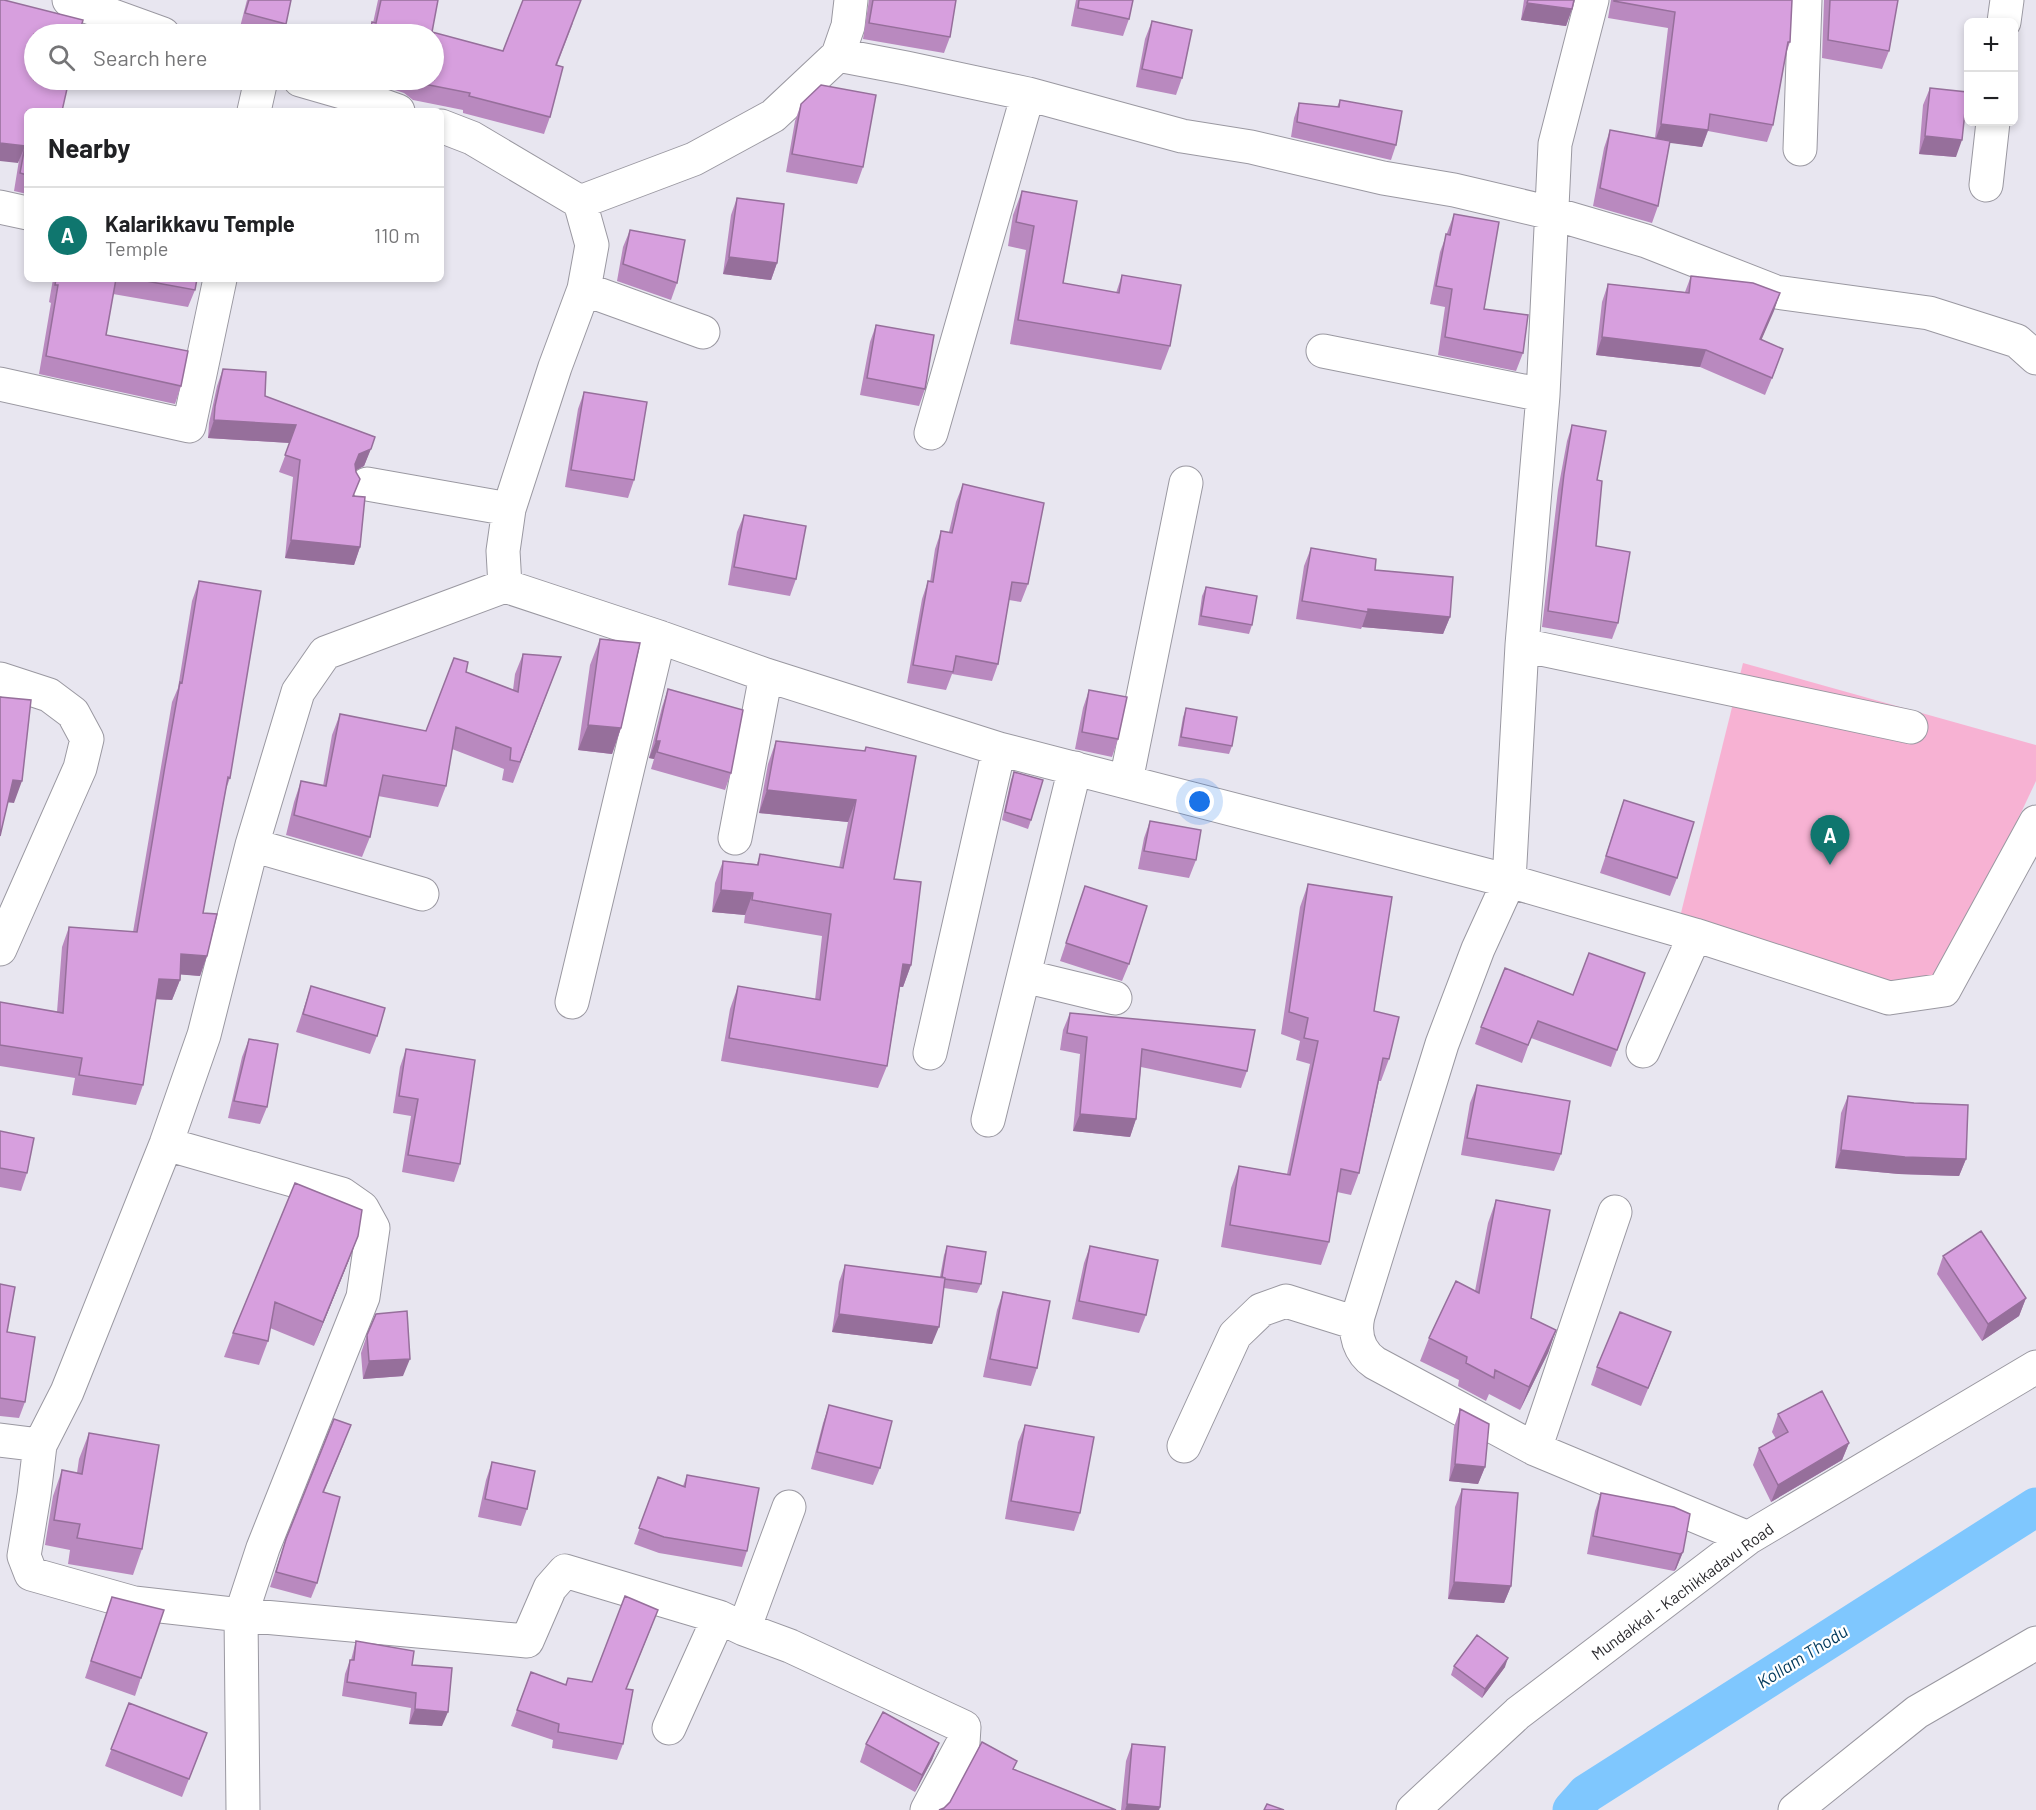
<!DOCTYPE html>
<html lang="en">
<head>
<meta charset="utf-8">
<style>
	body { margin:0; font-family:Barlow,sans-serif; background:#f2f2f2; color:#202124 }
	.controls { position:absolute; right:18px; top:18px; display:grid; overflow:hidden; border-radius:9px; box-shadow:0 3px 9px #0003 }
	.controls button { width:54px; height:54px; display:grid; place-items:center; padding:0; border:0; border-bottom:2px solid #e0e0e0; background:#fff; color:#202124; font:30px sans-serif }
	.you { position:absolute; left:1200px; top:802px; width:21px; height:21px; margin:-15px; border:4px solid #fff; border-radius:50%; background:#1a73e8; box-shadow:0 0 0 9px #1a73e833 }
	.badge { display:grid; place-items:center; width:39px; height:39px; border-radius:50%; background:#0f766e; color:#fff; font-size:20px; font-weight:700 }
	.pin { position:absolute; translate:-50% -50px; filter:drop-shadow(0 2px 3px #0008) }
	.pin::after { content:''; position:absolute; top:32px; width:21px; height:18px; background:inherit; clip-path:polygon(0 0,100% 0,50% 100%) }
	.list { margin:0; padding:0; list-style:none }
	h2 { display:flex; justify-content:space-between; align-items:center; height:78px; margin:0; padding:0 24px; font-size:26px }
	h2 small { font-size:20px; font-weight:400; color:#757577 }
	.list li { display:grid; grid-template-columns:39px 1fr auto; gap:18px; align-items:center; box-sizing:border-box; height:96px; padding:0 24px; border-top:2px solid #e0e0e0 }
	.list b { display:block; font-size:22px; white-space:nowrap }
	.list p { margin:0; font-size:20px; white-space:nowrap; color:#757577 }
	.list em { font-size:20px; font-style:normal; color:#757577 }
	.icon { flex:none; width:33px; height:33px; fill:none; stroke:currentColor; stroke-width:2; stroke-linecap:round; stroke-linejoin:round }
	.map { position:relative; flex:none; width:2036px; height:1810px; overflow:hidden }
	.search { position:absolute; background:#fff; box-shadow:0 3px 9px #0003; left:24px; top:24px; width:420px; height:66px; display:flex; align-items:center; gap:15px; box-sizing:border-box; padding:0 21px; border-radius:33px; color:#757577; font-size:22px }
	.panel { position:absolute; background:#fff; box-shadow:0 3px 9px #0003; left:24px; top:108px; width:420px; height:174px; border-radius:9px }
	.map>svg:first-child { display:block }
	.green { fill:#f7b2d3 }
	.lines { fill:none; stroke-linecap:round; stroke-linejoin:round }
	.canal { stroke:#7fc7fe; stroke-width:39 }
	.minor-casing { stroke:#9a98a1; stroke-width:35 }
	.minor { stroke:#fff; stroke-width:33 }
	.wall { fill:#b989bf }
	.shaded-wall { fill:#966f9b }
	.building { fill:#d79fde; stroke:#966f9b; stroke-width:1.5 }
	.labels { text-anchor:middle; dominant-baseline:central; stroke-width:4.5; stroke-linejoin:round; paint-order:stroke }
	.street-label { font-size:16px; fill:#28272b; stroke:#fff }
	.water-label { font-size:18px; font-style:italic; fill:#00395c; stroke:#fff }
</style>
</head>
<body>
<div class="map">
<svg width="2036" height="1810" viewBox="0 0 2036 1810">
	<rect width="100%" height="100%" fill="#e8e6f0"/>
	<path class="green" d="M1743,663L2036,745V781L1944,975L1893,985L1679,921Z"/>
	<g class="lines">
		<path class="canal" d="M1572,1810L1586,1794L2036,1507"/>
		<g class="minor-casing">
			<path id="minor" d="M69,0L163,34
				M1592,0L1555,144L1543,395L1522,645L1509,881L1478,949L1442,1044L1358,1316C1354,1334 1359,1352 1375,1363L1535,1449L1748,1538
				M2004,22L2007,0
				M838,55L848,26L851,0
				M300,80L359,97L398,111
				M254,111L261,80
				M441,126L472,138L580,202L694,159L773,116L838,55L906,68L1028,94L1182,136L1251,147L1383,178L1454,190L1551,213L1646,241L1776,292L1929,313L2017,341L2036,358
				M1800,149L1805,0
				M1986,185L1993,122
				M0,207L27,213
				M584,289L703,332
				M1323,351L1543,395
				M0,384L189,426L220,279
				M931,433L1028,94
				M367,484L509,509
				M505,586L503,551L509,509L555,367L584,289L592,245L580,202
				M1522,645L1911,727
				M0,679L49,695L73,713L87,739L80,768L0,949
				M1126,781L1186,483
				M735,838L766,675
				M252,845L422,894
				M1024,976L1115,998
				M572,1002L659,637
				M1643,1051L1695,935
				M930,1053L999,749
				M988,1120L1075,768
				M166,1144L342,1194L362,1208L373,1228L363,1297L263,1548L241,1615L243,1810
				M0,1440L40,1445L67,1392L166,1144L204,1035L252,845L298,692L325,653L505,586L659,637L766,675L999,749L1509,881L1695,935L1889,998L1944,990L2036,822
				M40,1445L34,1495L24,1556L31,1574L134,1603L241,1615L527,1641L550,1588L565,1571L719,1617L744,1629L790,1646L964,1727L963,1743L927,1810
				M1184,1446L1235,1335L1261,1310L1286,1301L1356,1323
				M1535,1449L1615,1212
				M744,1629L789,1507
				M669,1728L719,1617
				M1413,1810L1518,1713L1748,1538L2036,1367
				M1795,1810L1917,1712L2036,1643"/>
		</g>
		<use href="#minor" class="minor"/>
	</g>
	<path class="wall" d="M247,0H291L286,24L282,34H253L239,31Z
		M378,0H438L432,32L503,51L573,23L557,65L550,117L544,134L463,113V110L413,100L404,93L365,80H434V34H368L372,22L373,23Z
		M869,0H956L950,37L944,53L863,39Z
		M1076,0H1133L1129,19L1123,36L1071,26Z
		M1524,0H1574L1572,9L1566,26L1521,20Z
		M1611,0H1792L1790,42L1786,54L1773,125L1767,142L1708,131L1702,147L1669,142L1658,206L1652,223L1593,206L1604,148L1610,130L1655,138L1668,28L1608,18Z
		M1824,0H1898L1889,51L1882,69L1822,58Z
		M1152,21L1182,78L1176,95L1136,87L1145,39Z
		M1930,88L1956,157L1919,154L1923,105Z
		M1340,100L1396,145L1391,160L1291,137L1294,118L1299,103L1337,107Z
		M801,104L863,167L857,184L786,172L795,121Z
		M27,111V194L14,191Z
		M1022,191L1063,283L1116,293L1122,275L1170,346L1161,370L1010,344L1026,250L1008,246L1013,215Z
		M737,198L777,263L771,280L723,274L731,215Z
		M1454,214L1484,309L1523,353L1516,371L1438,355L1445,307L1430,304L1440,252Z
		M630,230L677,283L671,300L617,281L623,247Z
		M1691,276L1780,293L1761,340L1777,366L1765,395L1700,367L1596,355L1602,302L1608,284L1685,292Z
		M53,279H197L195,290L188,307L113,294L106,335L181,386L175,404L39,374L51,303L49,302Z
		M876,325L925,389L919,406L860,395L870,342Z
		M223,369L265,396L375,437L364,466L355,470L353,496L360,547L354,565L285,558L293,477L279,472L290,443L208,438L209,423L217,386Z
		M584,392L634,480L628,498L565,487L578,409Z
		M1572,425L1597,480L1596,546L1618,623L1612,639L1542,627L1558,490L1567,441Z
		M963,484L1028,584L1021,602L1009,600L998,664L992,681L952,674L946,690L907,683L922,599L928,581L930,582L935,549L941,531L949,532L956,502Z
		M744,515L796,579L790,596L728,585L737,532Z
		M1311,548L1375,570L1450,617L1443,634L1362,627L1361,629L1296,619L1304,566Z
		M199,581L230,778L226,789L203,913L207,956L200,976L180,974V980L172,1000L156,999L143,1085L136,1105L72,1095L75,1078L0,1066V1002L57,1012L62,947L69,927L133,932L172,702L178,688L192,601Z
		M1206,587L1252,625L1249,634L1198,625L1202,596Z
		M600,639L621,728L612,754L578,750L590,665Z
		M523,654L553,678L513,783L502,780L504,769L452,749L446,786L438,807L378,796L370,837L362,857L286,835L294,802L301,781L323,786L332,735L340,714L426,731L466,672L513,690L515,674Z
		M668,689L731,773L725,790L651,769L654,759L649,758L662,707Z
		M1089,690L1118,739L1112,757L1075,749L1083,708Z
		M1186,708L1232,746L1229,754L1178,746L1183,717Z
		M776,741L864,751L866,747L911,965L903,987H900L887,1066L878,1088L721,1061L730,1009L738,986L815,1000L822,936L744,923L745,915L712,912L715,883L723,861L757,864L760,854L839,868L848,822L759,813L768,764Z
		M1014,772L1031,820L1028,829L1002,820L1011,780Z
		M1624,800L1677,878L1670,896L1600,873Z
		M1150,821L1196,860L1189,878L1138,869L1144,838Z
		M1308,884L1374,1011L1389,1059L1381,1081H1379L1359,1173L1351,1195L1337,1192L1329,1242L1321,1265L1221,1247L1231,1188L1239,1166L1287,1174L1310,1064L1296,1060L1300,1041L1281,1034L1300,907Z
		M1085,886L1129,964L1122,981L1060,961Z
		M1645,973L1611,1067L1531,1038L1522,1063L1475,1044L1481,1027L1573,995Z
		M311,986L377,1036L370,1054L296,1032Z
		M1070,1013L1247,1071L1241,1088L1141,1067L1136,1119L1130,1137L1073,1131L1080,1054L1060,1050L1063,1030Z
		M249,1039L267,1107L260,1124L228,1118L242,1057Z
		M406,1049L460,1164L454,1182L402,1172L411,1116L393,1113L400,1067Z
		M1477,1085L1561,1154L1554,1171L1461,1155L1470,1103Z
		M1848,1096L1914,1103L1966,1159L1959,1176L1899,1174L1835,1168L1841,1113Z
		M0,1131L27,1173L21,1191L0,1187Z
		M295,1183L349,1260L314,1346L270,1328L268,1341L259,1365L224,1357L233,1333Z
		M1496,1200L1531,1318L1556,1330L1548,1353L1520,1410L1489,1394L1486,1401L1458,1386L1459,1380L1420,1361L1429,1338L1475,1291L1488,1223Z
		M947,1246L981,1284L977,1293L944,1288L932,1344L832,1332L839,1282L845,1265L940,1277L944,1255Z
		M1090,1246L1146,1315L1139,1333L1072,1319L1084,1263Z
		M1943,1256L2026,1298L2019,1316L1982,1341L1937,1274Z
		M0,1284L7,1332L25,1402L19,1418L0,1416Z
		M1003,1292L1037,1368L1031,1386L983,1377L997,1310Z
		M367,1335L403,1376L363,1379L361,1353Z
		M1664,1350L1641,1406L1591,1385L1597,1367Z
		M829,1405L880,1468L873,1485L811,1469L823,1423Z
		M1460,1409L1485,1467L1478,1484L1449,1481L1454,1427Z
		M1778,1414L1849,1443L1842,1460L1771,1502L1753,1465L1759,1448L1776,1439L1772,1432Z
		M1025,1425L1080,1513L1074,1531L1005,1519L1018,1442Z
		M89,1433L142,1549L133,1575L68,1564L70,1550L45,1545L53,1496L62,1470L77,1473L79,1459Z
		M345,1441L324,1492L317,1583L311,1598L270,1587L286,1539Z
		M492,1462L527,1509L521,1526L478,1517L486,1480Z
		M687,1475L747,1551L742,1567L659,1553L634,1544L658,1477L683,1486Z
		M1462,1489L1511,1586L1504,1603L1448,1599L1455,1507Z
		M1601,1493L1683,1552L1676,1569L1674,1571L1587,1554L1595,1511Z
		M112,1597L141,1678L135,1696L85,1678Z
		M652,1626L626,1689L623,1744L617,1760L552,1748L553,1740L511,1726L531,1672L565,1685L568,1678L592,1682Z
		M356,1641L412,1665L442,1726L409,1724L411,1708L342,1696L345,1674L350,1660H351Z
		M1454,1666L1505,1667L1482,1698L1451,1675Z
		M129,1703L207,1733L182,1797L105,1766Z
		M939,1743L932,1760L915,1792L860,1762L866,1744Z
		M1132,1744L1160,1807L1159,1810H1121L1126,1761Z"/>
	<path class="shaded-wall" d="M1527,3L1572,9L1566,26L1521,20Z
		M1661,124L1708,130L1702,147L1655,141Z
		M1925,136L1962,140L1956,157L1919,154Z
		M0,143L25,146L18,163L0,161Z
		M729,257L777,263L771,280L723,274Z
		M1780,293L1774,311L1754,357L1760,339Z
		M1602,337L1706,350L1700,367L1596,355Z
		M214,420L296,425L290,443L208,438Z
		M371,449L364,466L353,472L355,464L359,454Z
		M291,540L360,547L354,565L285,558Z
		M1368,609L1450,617L1443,634L1362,627Z
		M588,725L621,728L612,754L578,750Z
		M656,741H660L654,759L649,758Z
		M13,780L22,781L14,803L5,802Z
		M767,790L856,800L848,822L759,813Z
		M721,890L753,893L745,915L712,912Z
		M181,954L207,956L200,976L174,974Z
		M903,964L911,965L903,987L895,986Z
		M159,979L180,980L172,1000L152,999Z
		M1080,1114L1136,1119L1130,1137L1073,1131Z
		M1841,1150L1966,1159L1959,1176L1899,1174L1835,1168Z
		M358,1236L349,1260L314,1346L323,1322Z
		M2026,1298L2019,1316L1982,1341L1988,1324Z
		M839,1314L939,1327L932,1344L832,1332Z
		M1556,1330L1548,1353L1520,1410L1529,1387Z
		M410,1359L403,1376L363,1379L369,1361Z
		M1849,1443L1842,1460L1771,1502L1778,1485Z
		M1455,1464L1485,1467L1478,1484L1449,1481Z
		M1683,1552L1676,1569L1674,1571L1680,1554Z
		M1454,1582L1511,1586L1504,1603L1448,1599Z
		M1508,1658L1505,1667L1482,1698L1485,1689Z
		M415,1709L448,1712L442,1726L409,1724Z
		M939,1743L932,1760L915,1792L922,1775Z
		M1127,1804L1160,1807L1159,1810H1125Z"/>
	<path class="building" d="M0,0H4L83,20L79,34H34V80H69L62,111H27V175L20,173L25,146L0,143Z
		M249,0H291L286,24L245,13Z
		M381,0H438L432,32L503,51L523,0H581L556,65L563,67L550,117L469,96L470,93L419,83L414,80H434V34H370L372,22L376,23Z
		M873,0H956L950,37L869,23Z
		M1079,0H1133L1129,19L1078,8Z
		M1528,0H1574L1572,9L1527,3Z
		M1614,0H1792L1790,42H1788L1773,125L1710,114L1708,130L1661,124L1675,12L1614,1Z
		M1830,0H1898L1889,51L1828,40Z
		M1152,21L1192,30L1182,78L1142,69Z
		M821,85L876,95L863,167L792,154L801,104Z
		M1930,88L1967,92L1962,140L1925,136Z
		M1340,100L1402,111L1396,145L1297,122L1299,103L1339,107Z
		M1610,130L1670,141L1658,206L1600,188Z
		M1022,191L1077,201L1063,283L1119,293L1122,275L1181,285L1170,346L1018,320L1034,226L1016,222Z
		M737,198L784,204L777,263L729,257Z
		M1454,214L1499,222L1484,309L1528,315L1523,353L1445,337L1452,289L1436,286L1446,234L1450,235Z
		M630,230L685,240L677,283L623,264Z
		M1691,276L1753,283L1780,293L1760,339L1783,349L1772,378L1706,350L1602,337L1608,284L1689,293Z
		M56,279H116L106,335L188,351L181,386L46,356L58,285H55Z
		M135,279H197L195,290Z
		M876,325L934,335L925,389L867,378Z
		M223,369L266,372L265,396L375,437L371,449L359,454L355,464L356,472L360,479L353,496L365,497L360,547L291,540L300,460L285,455L296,425L214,420L215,406Z
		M584,392L647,402L634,480L571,470Z
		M1572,425L1606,431L1597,480L1602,481L1596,546L1630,552L1618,623L1548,611L1564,474Z
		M963,484L1044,503L1028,584L1012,582L998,664L956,656L953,672L913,665L928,581L933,582L941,531L952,533Z
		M744,515L806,526L796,579L734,567Z
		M1311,548L1376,559L1375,570L1453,577L1450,617L1368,609V612L1302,601Z
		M199,581L261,591L230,778L228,777L203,913L217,914L207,956L181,954L180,980L159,979L143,1085L79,1075L82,1058L0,1045V1002L63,1013L69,927L137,932L165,766L180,682L182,683Z
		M1206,587L1257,596L1252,625L1201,616Z
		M600,639L640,643L621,728L588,725Z
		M523,654L561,657L520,762L510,760L511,748L456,727L446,786L383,775L370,837L294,815L301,781L326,786L340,714L426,731L454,658L468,662L466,672L518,692Z
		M668,689L743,710L731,773L657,752L660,741H656Z
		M1089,690L1127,697L1118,739L1082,732Z
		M0,697L31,700L22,781L13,780L0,836Z
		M1186,708L1237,717L1232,746L1181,737Z
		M776,741L865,751L866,747L916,756L894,879L921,882L911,965L903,964L887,1066L729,1038L738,986L820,1000L831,914L752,900L753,893L721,890L723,861L758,865L760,854L843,868L856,800L767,790Z
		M1014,772L1043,780L1031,820L1005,812Z
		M1624,800L1694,822L1677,878L1606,856Z
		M1150,821L1201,830L1196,860L1144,851Z
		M1308,884L1392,897L1374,1011L1399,1017L1389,1059L1383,1058L1359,1173L1341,1169L1329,1242L1230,1225L1239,1166L1290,1175L1318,1041L1304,1038L1308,1018L1289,1012Z
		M1085,886L1147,906L1129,964L1066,943Z
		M1589,953L1645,973L1617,1050L1538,1021L1528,1045L1481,1027L1505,968L1573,995Z
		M311,986L385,1008L377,1036L303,1014Z
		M1070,1013L1255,1030L1247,1071L1142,1049L1136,1119L1080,1114L1087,1037L1067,1033Z
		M249,1039L278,1044L267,1107L234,1101Z
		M406,1049L475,1060L460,1164L408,1155L418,1099L399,1096Z
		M1477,1085L1570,1101L1561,1154L1467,1138Z
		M1848,1096L1914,1103L1968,1105L1966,1159L1905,1157L1841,1150Z
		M0,1131L34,1138L27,1173L0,1168Z
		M295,1183L362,1210L358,1236L323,1322L275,1302L268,1341L233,1333Z
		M1496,1200L1550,1210L1531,1318L1556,1330L1529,1387L1495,1370L1494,1378L1466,1363L1467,1357L1429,1338L1456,1281L1479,1293Z
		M1981,1231L2026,1298L1988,1324L1943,1256Z
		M947,1246L986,1252L981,1284L945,1279V1278L942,1277Z
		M1090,1246L1158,1260L1146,1315L1079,1301Z
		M845,1265L945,1278L939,1327L839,1314Z
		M0,1284L15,1287L7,1332L35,1337L25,1402L0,1398Z
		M1003,1292L1050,1301L1037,1368L990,1359Z
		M407,1311L410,1359L369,1361L367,1335L376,1314Z
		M1620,1312L1671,1332L1648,1388L1597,1367Z
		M1822,1391L1849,1443L1778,1485L1759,1448L1788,1432L1778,1414Z
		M829,1405L892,1421L880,1468L817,1452Z
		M1460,1409L1489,1424L1485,1467L1455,1464Z
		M334,1419L351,1425L323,1492L340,1497L317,1583L276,1572L286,1539Z
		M1025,1425L1094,1437L1080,1513L1011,1501Z
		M89,1433L159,1445L142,1549L77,1538L80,1524L54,1520L62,1470L82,1474Z
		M492,1462L535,1471L527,1509L485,1499Z
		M687,1475L759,1488L747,1551L664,1537L639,1528L658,1477L685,1487Z
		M1462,1489L1518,1493L1511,1586L1454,1582Z
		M1601,1493L1674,1507L1690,1514L1683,1552L1680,1554L1593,1536Z
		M625,1596L658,1610L626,1689L633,1690L623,1744L558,1732L559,1724L517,1710L531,1672L566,1685L568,1678L592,1682Z
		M112,1597L164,1610L141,1678L91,1661Z
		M1477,1635L1508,1658L1485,1689L1454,1666Z
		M356,1641L414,1651L412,1665L452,1668L448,1712L415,1709L416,1693L347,1682L350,1660H354Z
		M129,1703L207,1733L189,1779L111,1749Z
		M883,1712L939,1743L922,1775L866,1744Z
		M982,1742L1017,1761L1013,1769L1116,1810H939L944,1808L950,1802Z
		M1132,1744L1165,1747L1160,1807L1127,1804Z
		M1267,1804L1284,1810H1264Z"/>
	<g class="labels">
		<g class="street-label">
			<text transform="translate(1682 1591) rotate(-36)">Mundakkal - Kachikkadavu Road</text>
		</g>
		<g class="water-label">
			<text transform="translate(1802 1656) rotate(-32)">Kollam Thodu</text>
		</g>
	</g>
</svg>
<div class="controls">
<button>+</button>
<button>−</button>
</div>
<div class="you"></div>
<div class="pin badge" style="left:1830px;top:865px">A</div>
<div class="search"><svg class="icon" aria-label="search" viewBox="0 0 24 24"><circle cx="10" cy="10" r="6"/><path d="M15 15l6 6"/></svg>Search here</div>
<section class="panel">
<h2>Nearby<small></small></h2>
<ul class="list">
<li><span class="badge">A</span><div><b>Kalarikkavu Temple</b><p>Temple</p></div><em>110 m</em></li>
</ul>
</section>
</div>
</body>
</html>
